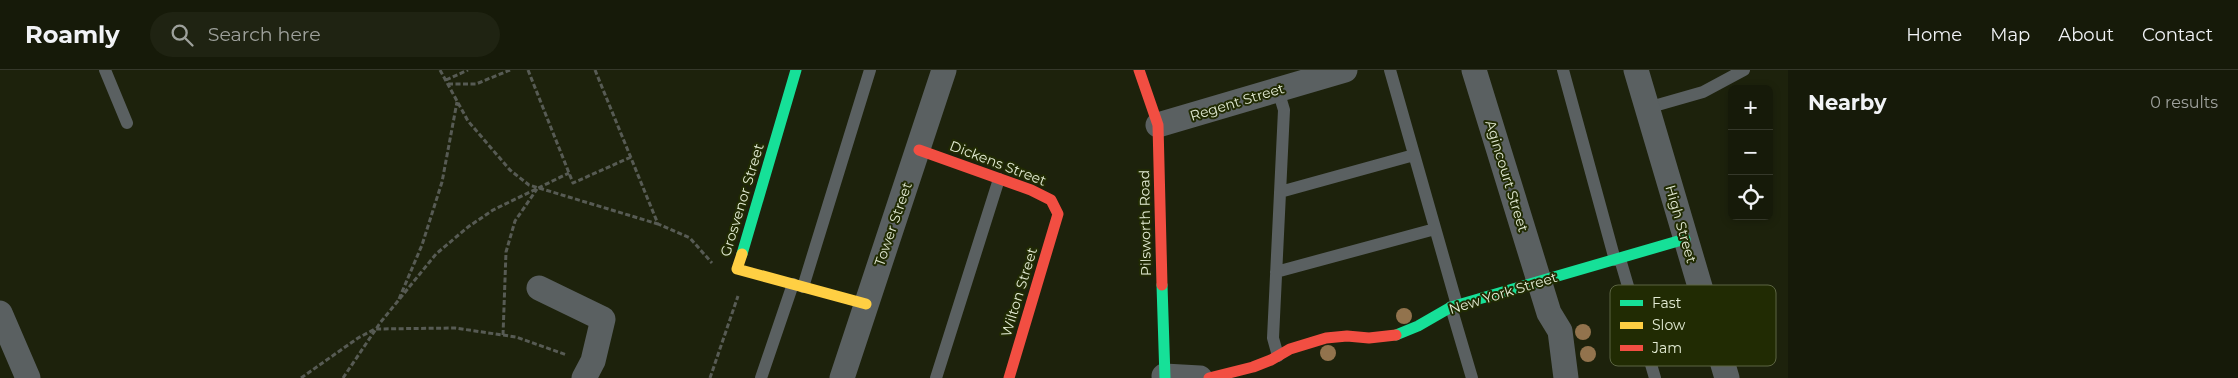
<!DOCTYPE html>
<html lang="en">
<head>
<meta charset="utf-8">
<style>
	body { margin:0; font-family:Montserrat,sans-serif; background:#1f2312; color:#f1f3f6 }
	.controls { position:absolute; right:15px; top:15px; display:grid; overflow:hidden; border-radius:8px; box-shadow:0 2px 8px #0003 }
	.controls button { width:45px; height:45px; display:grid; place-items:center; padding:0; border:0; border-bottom:1px solid #35382a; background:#161a09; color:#f1f3f6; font:25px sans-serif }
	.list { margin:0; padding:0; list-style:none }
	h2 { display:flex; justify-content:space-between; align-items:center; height:65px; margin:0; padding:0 20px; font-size:21px }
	h2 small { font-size:16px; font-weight:400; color:#9ea19c }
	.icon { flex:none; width:28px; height:28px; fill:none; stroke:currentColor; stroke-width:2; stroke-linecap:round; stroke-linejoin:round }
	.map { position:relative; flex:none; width:1788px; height:308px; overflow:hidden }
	header { display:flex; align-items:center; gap:30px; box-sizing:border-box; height:70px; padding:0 25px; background:#161a09; border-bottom:1px solid #35382a }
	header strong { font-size:24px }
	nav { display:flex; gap:28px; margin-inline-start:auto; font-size:18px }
	.search { width:350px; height:45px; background:#1f2312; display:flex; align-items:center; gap:12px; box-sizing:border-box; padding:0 18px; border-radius:28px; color:#9ea19c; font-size:19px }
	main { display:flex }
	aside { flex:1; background:#161a09 }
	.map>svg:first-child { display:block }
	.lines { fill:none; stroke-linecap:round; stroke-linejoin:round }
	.path { stroke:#575b54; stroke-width:3; stroke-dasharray:5 2.5; stroke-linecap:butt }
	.lane { stroke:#5a6061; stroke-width:12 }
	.street { stroke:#5a6061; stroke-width:25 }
	.fast { stroke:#16e098; stroke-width:11 }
	.slow { stroke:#ffcf43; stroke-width:11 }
	.jam { stroke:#f24e42; stroke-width:11 }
	.tree { fill:#92734d }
	.labels { text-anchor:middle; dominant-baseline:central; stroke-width:4; stroke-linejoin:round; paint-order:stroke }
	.street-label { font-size:14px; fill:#e4ecd5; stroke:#212b03 }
	.key { fill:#212b03; stroke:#5c6542; stroke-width:1 }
	.key-label { font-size:14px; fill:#e4ecd5 }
</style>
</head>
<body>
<header>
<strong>Roamly</strong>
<div class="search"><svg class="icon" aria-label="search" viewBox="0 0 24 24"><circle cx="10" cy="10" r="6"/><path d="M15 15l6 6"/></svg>Search here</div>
<nav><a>Home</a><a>Map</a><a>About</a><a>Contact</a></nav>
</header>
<main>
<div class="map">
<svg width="1788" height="308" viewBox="0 0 1788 308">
	<rect width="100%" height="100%" fill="#1d220c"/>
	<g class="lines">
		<path class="path" d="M440,0L468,51L510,100L529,115L658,154
			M528,0L573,113L631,87
			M595,0L658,154L690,168L712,193
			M446,10L468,0
			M448,14H476L510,0
			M399,229L422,175L442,112L457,32
			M503,265L506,182L515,151L537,119
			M301,308L358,268L375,259L455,258L516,267L567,285
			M343,308L380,253L436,184L468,157L493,140L569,103
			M710,308L738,226"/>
		<path class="lane" d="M105,0L127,53
			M1390,0L1457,235
			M1563,0L1615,190
			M1278,20L1284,40L1273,268L1278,286
			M1647,38L1703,22L1744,0
			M1280,122L1414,85
			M1620,189L1655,308
			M1276,202L1435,159
			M803,217L870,0
			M1451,237L1472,308
			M761,308L793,214
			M936,308L999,109"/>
		<path class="street" d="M1474,0L1549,243L1560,261L1566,308
			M1636,0L1727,308
			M1158,55L1345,0
			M539,218L603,249L593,291L584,308
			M0,243L28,308
			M1164,306L1200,308
			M842,308L944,0"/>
		<path class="fast" d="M742,184L796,0
			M1162,215L1165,308
			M1396,265L1418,256L1451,237L1685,169"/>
		<path class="slow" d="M742,184L737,199L866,234"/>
		<path class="jam" d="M1139,0L1158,55L1162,215
			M919,80L1031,120L1051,130L1058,144L1009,308
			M1209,308L1253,297L1271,290L1290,279L1326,268L1347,266L1369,268L1396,265"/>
	</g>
	<g class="tree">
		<circle cx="1404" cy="246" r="8"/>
		<circle cx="1583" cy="262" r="8"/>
		<circle cx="1328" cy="283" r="8"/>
		<circle cx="1588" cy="284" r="8"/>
	</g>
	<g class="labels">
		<g class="street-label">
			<text transform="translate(1237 32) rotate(-17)">Regent Street</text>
			<text transform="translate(998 93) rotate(21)">Dickens Street</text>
			<text transform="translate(1507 106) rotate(73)">Agincourt Street</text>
			<text transform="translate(742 130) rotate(-73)">Grosvenor Street</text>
			<text transform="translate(1145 153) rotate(-91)">Pilsworth Road</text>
			<text transform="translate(893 154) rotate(-71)">Tower Street</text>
			<text transform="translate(1681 154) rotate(74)">High Street</text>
			<text transform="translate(1019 222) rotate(-73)">Wilton Street</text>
			<text transform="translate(1503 223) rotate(-17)">New York Street</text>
		</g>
	</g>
	<rect x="1610" y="215" width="166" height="81" rx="8" class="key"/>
	<rect x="1620" y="230" width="23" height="6" fill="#16e098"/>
	<rect x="1620" y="252" width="23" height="7" fill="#ffcf43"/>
	<rect x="1620" y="275" width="23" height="6" fill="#f24e42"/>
	<g class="key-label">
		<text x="1652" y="238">Fast</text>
		<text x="1652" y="260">Slow</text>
		<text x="1652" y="283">Jam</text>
	</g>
</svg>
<div class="controls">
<button>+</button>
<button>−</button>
<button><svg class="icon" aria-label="locate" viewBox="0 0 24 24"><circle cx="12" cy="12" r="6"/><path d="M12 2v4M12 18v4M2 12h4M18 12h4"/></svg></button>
</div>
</div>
<aside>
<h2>Nearby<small>0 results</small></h2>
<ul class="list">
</ul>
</aside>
</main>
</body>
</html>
